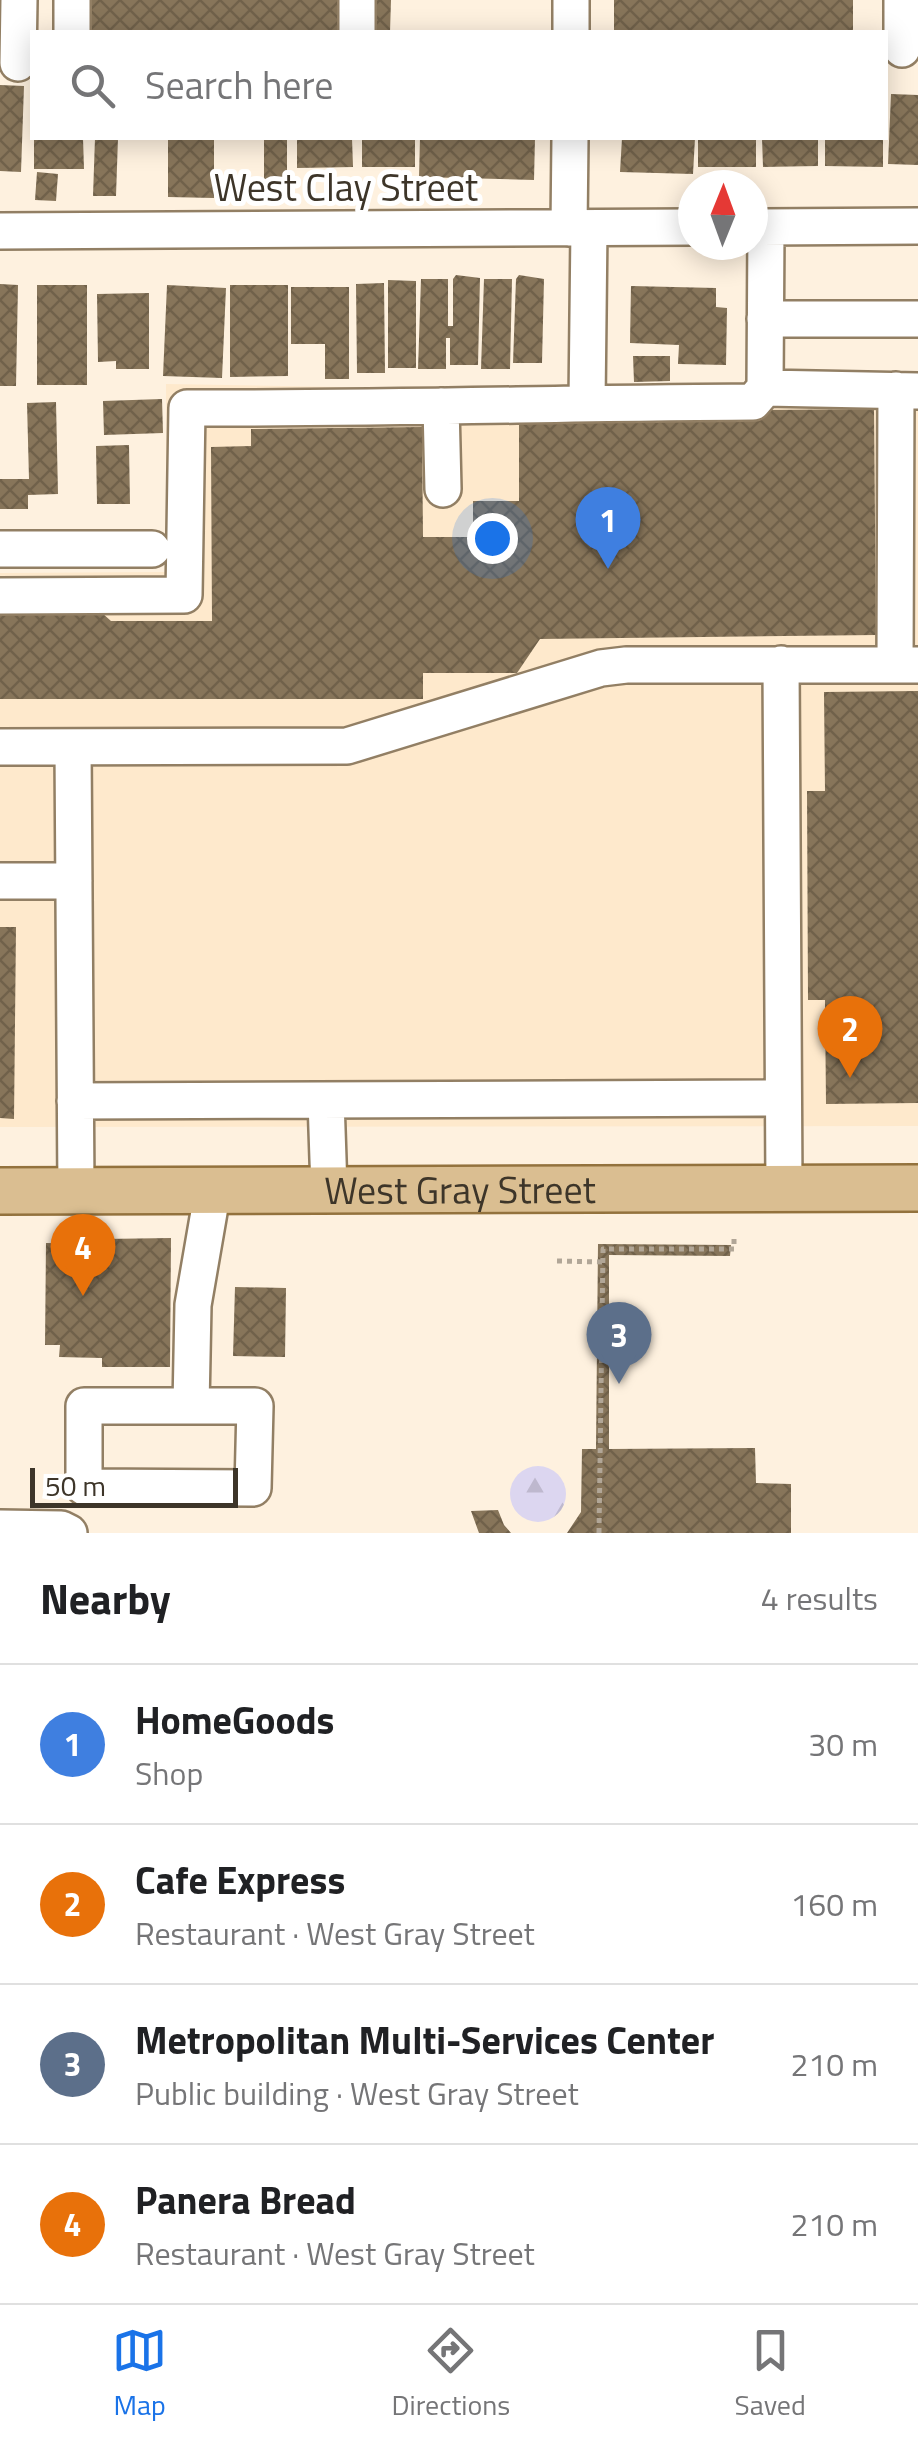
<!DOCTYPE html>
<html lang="en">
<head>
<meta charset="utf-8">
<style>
	body { margin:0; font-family:"Titillium Web",sans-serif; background:#f2f2f2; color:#202124 }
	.compass { position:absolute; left:678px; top:170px; width:90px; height:90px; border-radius:50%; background:#fff; box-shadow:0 5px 25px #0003; rotate:1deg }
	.scale { position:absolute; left:30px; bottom:25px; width:208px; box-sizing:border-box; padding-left:10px; border:5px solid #3d3529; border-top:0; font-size:28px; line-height:35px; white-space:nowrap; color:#3d3529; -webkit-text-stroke:8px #fff; paint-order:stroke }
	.you { position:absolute; left:492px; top:538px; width:35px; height:35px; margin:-25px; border:8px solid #fff; border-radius:50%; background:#1a73e8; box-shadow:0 0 0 15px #1a73e833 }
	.badge { display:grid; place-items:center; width:65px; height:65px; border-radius:50%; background:#1a73e8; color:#fff; font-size:32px; font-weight:700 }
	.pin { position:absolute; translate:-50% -82px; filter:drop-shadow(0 2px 5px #0008) }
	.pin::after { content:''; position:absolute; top:52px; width:35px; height:30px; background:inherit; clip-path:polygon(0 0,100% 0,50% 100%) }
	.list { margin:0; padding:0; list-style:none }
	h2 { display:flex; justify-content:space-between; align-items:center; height:130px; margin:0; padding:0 40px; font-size:42px }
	h2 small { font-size:32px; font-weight:400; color:#757577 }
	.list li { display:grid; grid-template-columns:65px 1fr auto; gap:30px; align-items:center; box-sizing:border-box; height:160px; padding:0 40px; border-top:2px solid #e0e0e0 }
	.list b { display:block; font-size:38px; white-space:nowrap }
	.list p { margin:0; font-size:32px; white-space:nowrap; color:#757577 }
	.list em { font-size:32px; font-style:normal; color:#757577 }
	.icon { flex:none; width:55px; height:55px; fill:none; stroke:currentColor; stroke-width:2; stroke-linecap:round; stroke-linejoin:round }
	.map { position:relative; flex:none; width:918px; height:1533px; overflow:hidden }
	.search { position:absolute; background:#fff; box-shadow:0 5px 25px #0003; left:30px; right:30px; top:30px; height:110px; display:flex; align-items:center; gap:25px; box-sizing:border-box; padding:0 35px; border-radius:0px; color:#757577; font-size:38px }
	.sheet { height:770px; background:#fff }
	nav { display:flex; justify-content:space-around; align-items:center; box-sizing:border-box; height:140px; border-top:2px solid #e0e0e0; background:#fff; font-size:28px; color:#757577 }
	nav a { display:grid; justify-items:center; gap:5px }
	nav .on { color:#1a73e8 }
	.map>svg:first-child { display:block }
	.built { fill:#fee9cc }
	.forest { fill:url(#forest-firs) }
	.building { fill:url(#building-cross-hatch) }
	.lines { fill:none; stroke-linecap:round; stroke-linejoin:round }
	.minor-casing { stroke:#927f64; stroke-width:40 }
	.major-casing { stroke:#93723d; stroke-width:50 }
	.path { stroke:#b1a697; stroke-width:5; stroke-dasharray:5 5; stroke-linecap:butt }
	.minor { stroke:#fff; stroke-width:35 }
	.major { stroke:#dabe91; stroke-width:45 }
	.labels { text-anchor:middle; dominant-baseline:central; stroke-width:10; stroke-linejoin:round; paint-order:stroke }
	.street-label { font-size:38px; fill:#3d3529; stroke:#fff }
</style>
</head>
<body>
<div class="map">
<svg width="918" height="1533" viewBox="0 0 918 1533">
	<defs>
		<pattern id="forest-firs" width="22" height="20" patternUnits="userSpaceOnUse" patternTransform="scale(2.5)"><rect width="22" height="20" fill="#dcd6f0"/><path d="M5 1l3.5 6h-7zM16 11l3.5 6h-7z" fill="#beb8ce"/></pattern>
		<pattern id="building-cross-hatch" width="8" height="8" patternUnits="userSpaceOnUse" patternTransform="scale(2.5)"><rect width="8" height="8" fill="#87755a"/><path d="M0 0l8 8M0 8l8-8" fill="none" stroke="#70614a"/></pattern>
	</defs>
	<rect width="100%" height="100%" fill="#fef1df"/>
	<path class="built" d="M166,384L918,397V1126L0,1127V573L167,572Z"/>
	<path class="forest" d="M510 1494a28 28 0 1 1 56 0a28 28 0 1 1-56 0Z"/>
	<path class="building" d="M87,0H338V30L87,32Z
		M369,0H391L390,32H368Z
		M614,0H853V31L614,32Z
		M0,85L24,86L21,172L0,171Z
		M891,94L918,95V165L888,164Z
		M34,138H83L84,169H34Z
		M95,138H118L116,196H93Z
		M168,138H214V198L168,197Z
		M264,138H287V198H264Z
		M297,138H352L353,167L297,168Z
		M362,138H415V167H362Z
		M420,138H535L534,180L419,177Z
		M622,138H695L693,174L620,172Z
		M698,138H756V167H698Z
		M762,138H818V166L763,167Z
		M825,138H883V167L825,166Z
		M37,172L58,174L56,201L35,200Z
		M456,275L480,278L478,365H450V338H446V369H418L421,279H448V326H453V279Z
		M519,275L544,279L542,363H513L516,279Z
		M484,279H512L510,369H481Z
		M388,280L416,281V368H388Z
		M384,283L385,373H357L356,284Z
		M0,284L18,285L16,386H0Z
		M37,285H87V385H37Z
		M167,285L226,288L222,378L163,376Z
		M230,285H288V376L230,377Z
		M631,286L716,288V307L727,308L726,365L678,364L679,345L630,343Z
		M291,287H349V379H325V344H291Z
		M149,293V369H116V361L98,362L97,294Z
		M633,356H670V381L634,382Z
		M162,399L163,433L104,435L103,401Z
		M56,402L58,494L28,495V509H0V479H29L27,403Z
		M874,409L876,635L540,639L517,673H423V699H0V604H92L111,621H212L211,447L251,446V429L422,427L423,537H473V501H519V412Z
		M129,445L130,504H97L96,446Z
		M918,691V1103L826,1104L825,1000H808L807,791H825L824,692Z
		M0,927H16L14,1119L0,1118Z
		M171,1238L170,1367H102V1358L59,1357L60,1345H45L46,1243L104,1244V1239Z
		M598,1244L731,1245L730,1256L609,1255V1449L755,1448L756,1483L791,1484V1533H567L581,1512L582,1449H596Z
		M235,1287L286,1288L285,1357L233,1356Z
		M498,1510L504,1525L511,1533H479L471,1511Z"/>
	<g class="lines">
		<g class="minor-casing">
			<path id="minor" d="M72,32V0
				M357,32V0
				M571,32V0
				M902,49V0
				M18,63L19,0
				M753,227L918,226
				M569,228L570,138
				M0,231L693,227
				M765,319H918
				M765,388L766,227
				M587,403L589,228
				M441,406L443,489
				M0,549H152
				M0,596L184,595L187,408C376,409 564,403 753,402L765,388L918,391
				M781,664L784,1187
				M895,665L896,390
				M0,747L347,746L601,668L626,665H918
				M73,747L76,1191
				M0,881H74
				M326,1100L329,1189
				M75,1101L783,1098
				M191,1406H255L253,1488L84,1487V1406H191L193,1305L213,1189
				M0,1528L61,1529L69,1533"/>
		</g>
		<g class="major-casing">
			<g id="major">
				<path id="s1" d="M0,1191L918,1188"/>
			</g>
		</g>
		<path class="path" d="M557,1261L603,1262
			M599,1533L603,1249H734V1235"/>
		<use href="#minor" class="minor"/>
		<use href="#major" class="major"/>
	</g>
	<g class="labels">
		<g class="street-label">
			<text x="346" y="187">West Clay Street</text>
			<text stroke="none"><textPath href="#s1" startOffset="460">West Gray Street</textPath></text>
		</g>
	</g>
</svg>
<svg class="compass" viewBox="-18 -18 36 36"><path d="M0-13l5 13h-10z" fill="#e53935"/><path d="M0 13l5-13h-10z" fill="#757577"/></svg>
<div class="scale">50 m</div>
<div class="you"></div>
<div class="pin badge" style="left:608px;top:569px;background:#3f7fe0">1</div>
<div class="pin badge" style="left:850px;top:1078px;background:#e8710a">2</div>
<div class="pin badge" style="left:619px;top:1384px;background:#5c6f8a">3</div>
<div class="pin badge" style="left:83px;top:1296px;background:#e8710a">4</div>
<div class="search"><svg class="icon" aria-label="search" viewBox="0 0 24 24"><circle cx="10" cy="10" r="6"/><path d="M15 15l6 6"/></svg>Search here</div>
</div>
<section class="sheet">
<h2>Nearby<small>4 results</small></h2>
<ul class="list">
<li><span class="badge" style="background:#3f7fe0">1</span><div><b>HomeGoods</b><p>Shop</p></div><em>30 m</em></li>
<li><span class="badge" style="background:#e8710a">2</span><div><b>Cafe Express</b><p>Restaurant · West Gray Street</p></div><em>160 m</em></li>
<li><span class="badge" style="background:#5c6f8a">3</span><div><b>Metropolitan Multi-Services Center</b><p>Public building · West Gray Street</p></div><em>210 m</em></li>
<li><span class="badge" style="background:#e8710a">4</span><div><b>Panera Bread</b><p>Restaurant · West Gray Street</p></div><em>210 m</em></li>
</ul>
</section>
<nav>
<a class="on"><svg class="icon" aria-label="map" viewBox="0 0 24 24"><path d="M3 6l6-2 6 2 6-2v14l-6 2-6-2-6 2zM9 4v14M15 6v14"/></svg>Map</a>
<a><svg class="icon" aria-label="directions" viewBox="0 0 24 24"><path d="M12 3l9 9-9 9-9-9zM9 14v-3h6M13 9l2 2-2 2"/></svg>Directions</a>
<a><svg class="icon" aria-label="saved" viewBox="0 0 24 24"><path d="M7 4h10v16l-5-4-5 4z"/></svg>Saved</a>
</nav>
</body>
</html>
